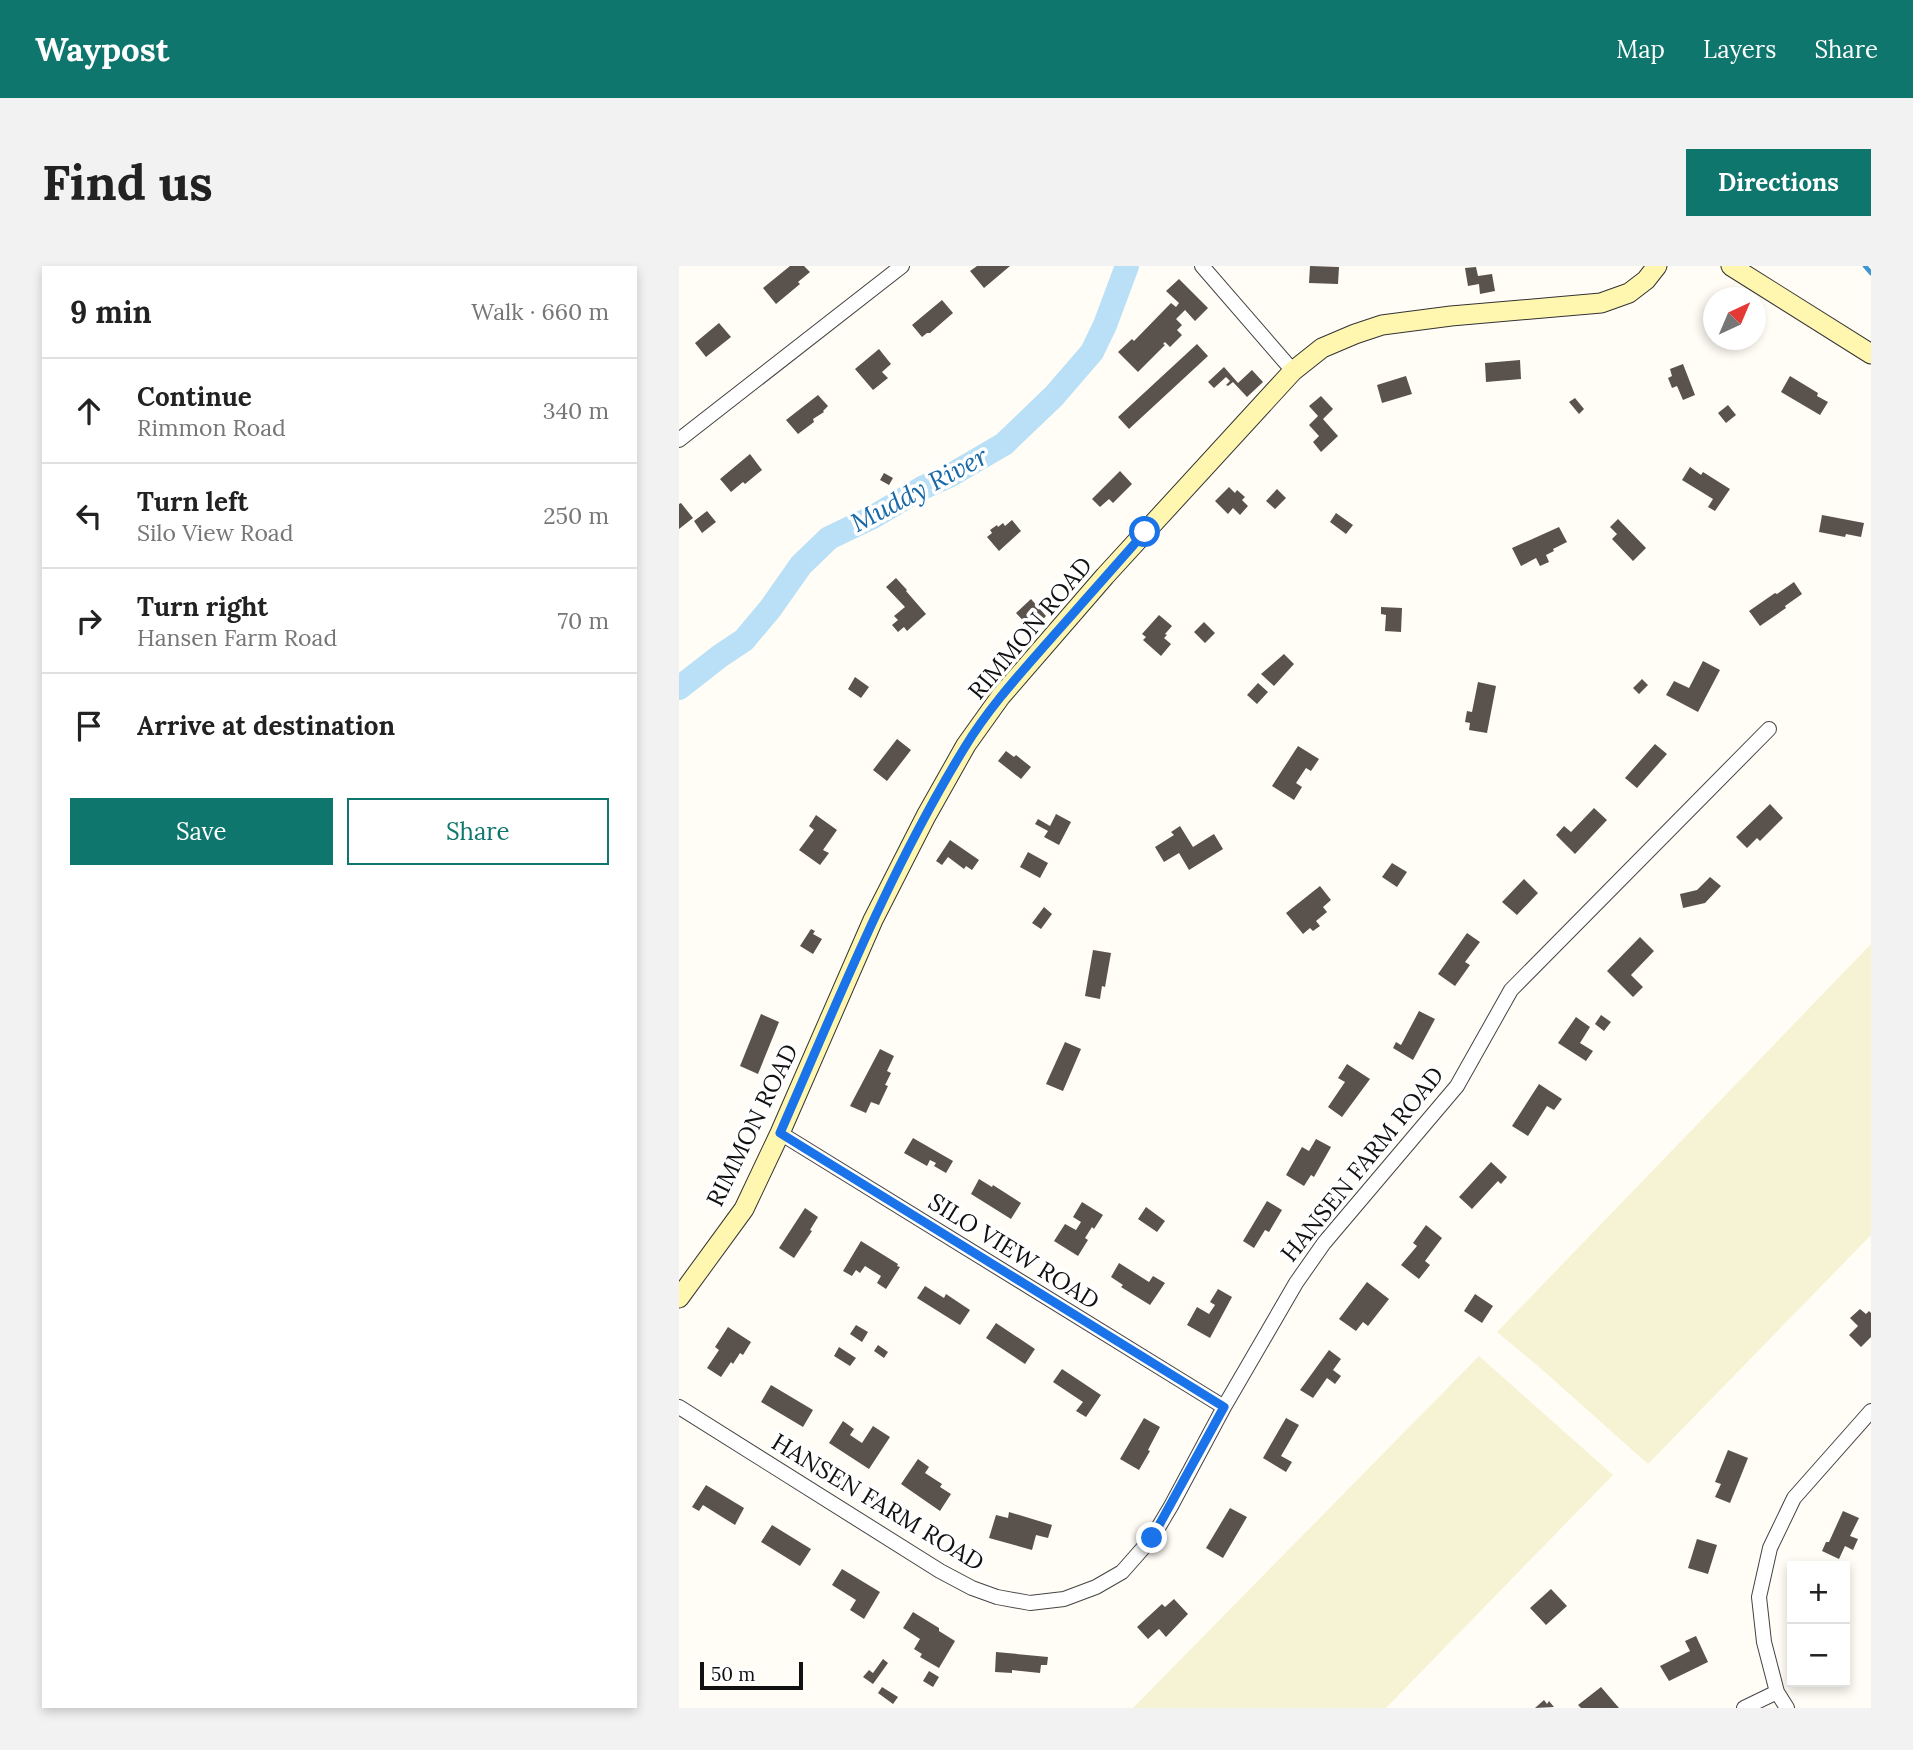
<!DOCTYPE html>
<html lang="en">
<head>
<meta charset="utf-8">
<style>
	body { margin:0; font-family:Lora,serif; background:#f2f2f2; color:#222 }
	.controls { position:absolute; right:21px; bottom:21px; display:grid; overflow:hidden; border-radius:0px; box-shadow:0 4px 10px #0003 }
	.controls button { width:63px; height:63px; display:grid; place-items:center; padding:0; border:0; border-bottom:2px solid #e0e0e0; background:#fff; color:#222; font:35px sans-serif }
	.compass { position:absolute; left:1024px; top:21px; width:63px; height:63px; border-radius:50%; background:#fff; box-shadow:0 4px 10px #0003; rotate:44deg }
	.scale { position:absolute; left:21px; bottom:18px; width:103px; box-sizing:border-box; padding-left:7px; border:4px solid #111; border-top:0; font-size:19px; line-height:24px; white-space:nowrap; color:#111; -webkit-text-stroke:5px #fff; paint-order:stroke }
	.stop { position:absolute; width:21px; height:21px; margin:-16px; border:5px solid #1a73e8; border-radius:50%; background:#fff }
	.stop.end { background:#1a73e8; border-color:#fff; box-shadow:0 2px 7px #0008 }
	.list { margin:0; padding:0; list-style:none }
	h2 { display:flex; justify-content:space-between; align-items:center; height:91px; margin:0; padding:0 28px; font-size:30px }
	h2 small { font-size:23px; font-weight:400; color:#767676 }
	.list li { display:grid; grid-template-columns:46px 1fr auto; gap:21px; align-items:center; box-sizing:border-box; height:105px; padding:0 28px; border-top:2px solid #e0e0e0 }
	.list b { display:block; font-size:26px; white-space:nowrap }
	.list p { margin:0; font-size:23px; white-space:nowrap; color:#767676 }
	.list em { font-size:23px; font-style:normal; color:#767676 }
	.actions { display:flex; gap:14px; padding:21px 28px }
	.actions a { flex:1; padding:16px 0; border:2px solid #0f766e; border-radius:0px; text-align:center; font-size:24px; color:#0f766e }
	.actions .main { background:#0f766e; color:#fff }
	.icon { flex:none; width:38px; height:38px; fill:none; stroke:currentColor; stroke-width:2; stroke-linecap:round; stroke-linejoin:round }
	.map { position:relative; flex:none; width:1192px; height:1442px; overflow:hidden; border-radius:0px }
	header { display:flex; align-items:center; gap:42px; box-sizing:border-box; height:98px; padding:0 35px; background:#0f766e; color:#fff }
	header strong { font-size:33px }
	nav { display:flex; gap:38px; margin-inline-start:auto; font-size:24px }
	.intro { display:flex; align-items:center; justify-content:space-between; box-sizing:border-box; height:168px; padding:0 42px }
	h1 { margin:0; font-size:49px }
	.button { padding:18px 32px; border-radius:0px; background:#0f766e; color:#fff; font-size:24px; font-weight:700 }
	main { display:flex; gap:42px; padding:0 42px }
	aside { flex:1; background:#fff; border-radius:0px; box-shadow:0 4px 10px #0003 }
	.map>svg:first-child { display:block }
	.farmland { fill:#f6f3d4 }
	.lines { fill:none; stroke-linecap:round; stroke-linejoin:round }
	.stream { stroke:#3f96cf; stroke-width:4.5 }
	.river { stroke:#b9e0f7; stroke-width:24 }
	.building { fill:#5a524d }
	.street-casing { stroke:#444; stroke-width:16 }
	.secondary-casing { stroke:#333; stroke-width:21 }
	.street { stroke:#fff; stroke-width:14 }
	.secondary { stroke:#fff6b0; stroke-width:19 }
	.route { stroke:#1a73e8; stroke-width:9 }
	.labels { text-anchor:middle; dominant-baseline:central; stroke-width:7; stroke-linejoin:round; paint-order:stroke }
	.street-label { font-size:24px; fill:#111; stroke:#fff }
	.water-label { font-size:26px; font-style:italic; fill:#1768a6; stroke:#fff }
</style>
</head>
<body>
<header>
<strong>Waypost</strong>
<nav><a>Map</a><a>Layers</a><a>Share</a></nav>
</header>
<div class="intro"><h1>Find us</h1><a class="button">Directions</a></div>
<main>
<aside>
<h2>9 min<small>Walk · 660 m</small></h2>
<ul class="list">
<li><svg class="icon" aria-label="ahead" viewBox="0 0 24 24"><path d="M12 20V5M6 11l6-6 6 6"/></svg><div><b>Continue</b><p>Rimmon Road</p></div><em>340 m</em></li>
<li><svg class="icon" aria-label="left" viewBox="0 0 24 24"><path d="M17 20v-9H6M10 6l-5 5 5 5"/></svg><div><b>Turn left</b><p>Silo View Road</p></div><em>250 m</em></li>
<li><svg class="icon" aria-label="right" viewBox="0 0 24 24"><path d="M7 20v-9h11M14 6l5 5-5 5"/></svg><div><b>Turn right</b><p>Hansen Farm Road</p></div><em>70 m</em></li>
<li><svg class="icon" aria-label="arrive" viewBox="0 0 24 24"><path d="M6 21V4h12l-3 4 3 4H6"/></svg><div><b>Arrive at destination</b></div></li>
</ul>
<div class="actions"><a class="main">Save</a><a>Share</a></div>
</aside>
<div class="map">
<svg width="1192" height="1442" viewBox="0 0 1192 1442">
	<rect width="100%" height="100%" fill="#fffdf5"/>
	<path class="farmland" d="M1192,678V969L969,1198L859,1100L818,1066Z
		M800,1090L934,1209L707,1442H454Z"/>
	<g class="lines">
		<path class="stream" d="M1186,0L1192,7"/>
		<path class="river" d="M0,422L41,390L65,374L91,343L122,299L150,272L194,251L243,222L272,209L325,178L375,130L413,86L426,59L448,0"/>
	</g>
	<path class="building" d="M111,0H125L131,6L119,16L121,18L97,38L84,22Z
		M298,0H331L305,22L291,5Z
		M631,0L660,1L659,18L630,17Z
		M797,1L799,10L813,8L816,25L801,28L800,18L789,20L786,2Z
		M500,13L529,42L516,55L506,44L497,53L503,59L498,64L503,69L491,81L486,76L484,78L486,79L459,106L439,86L453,73L455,75L492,37L497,41L500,37L487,25Z
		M263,34L274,47L251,67H248L243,71L233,59Z
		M40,57L52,71L27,91L16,77Z
		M518,78L529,90L450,163L439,151Z
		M200,83L212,98L203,106L209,112L194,124L176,103Z
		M841,94L842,113L807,116L806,97Z
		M1004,98L1016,129L1004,134L998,120L993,122L989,112L993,110L991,103Z
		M545,101L559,117L573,104L584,116L568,131L554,116L549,120L547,119L551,115L547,111L535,122L529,116Z
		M727,110L733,128L703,137L698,119Z
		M1111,110L1139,127L1138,130L1149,136L1141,149L1102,126Z
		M139,129L149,140L144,145L145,146L134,153L135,156L119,168L107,154Z
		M642,130L654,143L644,153L659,170L642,186L634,176L640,170L630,159L639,150L630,140Z
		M896,132L905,143L900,148L890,136Z
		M1049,139L1057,149L1047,157L1039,147Z
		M71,188L83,204L66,218L64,216L52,226L41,213Z
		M1011,201L1022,209L1024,206L1051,223L1036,245L1029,241L1034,233L1003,214Z
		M441,205L453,218L434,237L430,233L421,241L413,233Z
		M205,207L214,212L210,219L201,214Z
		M550,221L556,227L558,224L566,231L563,234L569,240L561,249L554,242L549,248L536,235Z
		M598,223L607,232L596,243L587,235Z
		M2,237L14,252L0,263V238Z
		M28,245L37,256L23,267L15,255Z
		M657,247L674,259L667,268L651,256Z
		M1143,249L1185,257L1182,271L1167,268L1166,271L1140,266Z
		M939,253L967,282L954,295L933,273L938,268L931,261Z
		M333,254L342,265L320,285L308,271L313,267L311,264L318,259L319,261L324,257L326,260Z
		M880,261L888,276L874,283L875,285L867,289L870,296L861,300L857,292L842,300L833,282Z
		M217,312L228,324L227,325L247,348L228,365L225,361L219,366L213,359L219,354L215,350L226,341L207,321Z
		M1115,316L1123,328L1106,340L1107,342L1081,360L1070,345L1096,327L1098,328Z
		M352,333L367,350L358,359L356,357L351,362L337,347Z
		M702,341L723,342L722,366L706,365L707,349L702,348Z
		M480,349L493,360L486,368L488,369L485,372L492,378L482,390L464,374L467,371L463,368Z
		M525,356L536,367L526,377L515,366Z
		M605,388L615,398L595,420L582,408Z
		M1024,395L1041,404L1019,446L987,429L995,415L1010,422Z
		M176,411L190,421L182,432L169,423Z
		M963,413L969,419L960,428L954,422Z
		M799,416L817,420L808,467L790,464L791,457L786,456L788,445L793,446Z
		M579,417L589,426L578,438L568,429Z
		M218,473L232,484L208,515L194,504Z
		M976,478L988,488L958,522L946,512Z
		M619,480L640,493L632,505L627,502L617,517L623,521L615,534L593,520Z
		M327,485L335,491L337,489L352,501L342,513L319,495Z
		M1091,538L1104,552L1081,575L1078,572L1068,582L1057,571Z
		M915,542L928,554L896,588L877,569L885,560L892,566Z
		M377,548L392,556L380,579L365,571L369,565L356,558L359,553L371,560Z
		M137,549L158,564L144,584L150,587L141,599L120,584L135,564L130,560Z
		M501,560L514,581L535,568L544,583L510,604L500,587L485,596L476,581L495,569L492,566Z
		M271,574L300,594L293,604L287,600L285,603L269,591L263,599L257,595Z
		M349,586L369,597L361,612L341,601Z
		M713,597L728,606L718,621L703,611Z
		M1031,611L1042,620L1026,637L1004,642L1001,628L1018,624Z
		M845,613L859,627L838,649L823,636Z
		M641,620L652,634L644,641L648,646L637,655L641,660L634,665L631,662L624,668L607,647Z
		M365,641L373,648L362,663L353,657Z
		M132,663L136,665L134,668L143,673L134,688L121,680Z
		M788,667L801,676L786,696L791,699L776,720L759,708Z
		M961,671L975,685L952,709L964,721L954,731L928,705Z
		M414,684L432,687L426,721L423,720L421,733L406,730Z
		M740,745L756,753L734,794L714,782L717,776L722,779Z
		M82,748L100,756L79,808L61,800Z
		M922,749L932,756L925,765L916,758Z
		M897,751L911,761L901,777L914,785L907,795L879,777Z
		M386,776L402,783L384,825L367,818Z
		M201,783L215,790L208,805L212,807L206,819L209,820L200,839L192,836L187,847L171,840Z
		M668,798L691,813L663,851L649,841L666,816L659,812Z
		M860,818L883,833L875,844L868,840L849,870L833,860Z
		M234,872L274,895L267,907L255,900L257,897L251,894L248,900L225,887Z
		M637,873L652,881L635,911L632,909L625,920L607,909L623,881L630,885Z
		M812,896L828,911L822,918L819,915L793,943L780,931Z
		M300,913L313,921L314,919L342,937L332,953L292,928Z
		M588,935L603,944L590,966L586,964L575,982L564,975Z
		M403,936L424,949L415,963L413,961L406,972L409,974L399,990L375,975L386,958L397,964L402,956L394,951Z
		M467,941L486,955L478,966L459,953Z
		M126,942L139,951L131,964L133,965L115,992L100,982Z
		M747,959L763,972L746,995L751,999L740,1013L722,999L738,980L734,977Z
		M182,975L219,998L218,1000L221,1001L207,1023L198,1017L202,1010L186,1000L181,1007L177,1004L173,1010L164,1005Z
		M440,997L470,1016L474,1010L486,1017L471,1039L442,1021L444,1019L432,1011Z
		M688,1016L710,1033L689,1060L684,1056L677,1065L660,1053Z
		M246,1020L265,1032L267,1028L291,1044L281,1059L238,1032Z
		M539,1023L553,1031L531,1072L508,1059L518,1041L530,1048L536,1039L531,1036Z
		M796,1028L814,1040L803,1057L785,1045Z
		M1181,1043L1187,1048L1190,1045L1192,1047V1071L1182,1081L1170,1069L1179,1060L1171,1052Z
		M317,1057L356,1083L346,1098L307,1072Z
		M177,1059L189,1066L183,1076L171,1068Z
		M49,1061L72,1076L64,1089L61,1087L54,1098L52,1096L42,1111L28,1102L40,1084L36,1081Z
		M199,1079L209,1086L205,1092L195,1085Z
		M160,1081L177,1092L171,1100L155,1090Z
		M650,1084L662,1093L654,1104L662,1110L656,1118L648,1112L634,1132L621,1124Z
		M383,1103L422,1129L407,1151L397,1145L404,1136L374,1116Z
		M92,1119L134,1144L124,1161L82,1136Z
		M465,1152L481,1161L469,1184L471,1185L460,1204L441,1193Z
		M607,1152L620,1159L602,1190L613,1196L607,1206L584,1192Z
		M164,1155L175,1163L171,1169L183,1177L194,1160L211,1171L190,1203L150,1177Z
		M1049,1184L1069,1192L1051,1237L1036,1231L1042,1218L1036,1216Z
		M239,1193L250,1201L246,1207L263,1218L261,1221L272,1228L261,1245L222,1218Z
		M27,1219L65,1242L56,1259L24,1239L20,1245L13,1241Z
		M551,1242L568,1251L544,1292L527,1282Z
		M1164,1245L1180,1252L1171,1270L1179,1273L1174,1284L1166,1280L1160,1293L1143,1285L1147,1276H1150Z
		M330,1246L373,1259L369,1272L357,1269L353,1284L310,1272L317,1249L329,1252Z
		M93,1259L132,1283L121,1300L82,1276Z
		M1018,1273L1038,1279L1029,1308L1009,1302Z
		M163,1303L201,1326L185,1353L171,1344L177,1334L153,1319Z
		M872,1323L888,1340L867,1359L851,1342Z
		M495,1333L509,1348L487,1371L480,1363L469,1373L458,1361L483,1338L486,1341Z
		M234,1346L260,1362V1365L276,1375L260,1402L241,1391L243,1388L235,1383L241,1373L224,1362Z
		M1017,1370L1029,1396L990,1415L981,1400L1011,1385L1006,1375Z
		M317,1386L369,1391L368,1399H362L361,1407L333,1404V1407L316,1406Z
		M204,1393L209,1397L194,1418L184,1411L190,1404L194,1407Z
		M250,1405L260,1411L254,1421L244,1415Z
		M203,1421L219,1431L214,1438L199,1427Z
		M922,1421L940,1442H902L899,1439Z
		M865,1434L868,1438L870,1435L875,1441L856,1442Z"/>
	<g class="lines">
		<g class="street-casing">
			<path id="street" d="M523,0L614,105
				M0,174L223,0
				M101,867L545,1141
				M0,1141L261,1305L293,1322L318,1331L351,1337L385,1333L417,1321L443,1306L473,1272L492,1240L545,1141L617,1017L645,977L778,820L832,724L1090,463
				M1065,1442L1098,1426
				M1108,1442L1098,1426L1085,1376L1080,1331L1091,1282L1115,1232L1192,1145"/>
		</g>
		<g class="secondary-casing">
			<path id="secondary" d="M1052,0L1192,88
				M0,1032L65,943L101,867L194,654L247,550L287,479L322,430L426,310L614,105L643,82L676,68L703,59L772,50L922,37L950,27L967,14L978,0"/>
		</g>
		<use href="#street" class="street"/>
		<use href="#secondary" class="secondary"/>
	</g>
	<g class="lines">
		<path class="route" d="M466,266C433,303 401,340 368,377C339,410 309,443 286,481C211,603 158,737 101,867L545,1141L473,1272"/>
	</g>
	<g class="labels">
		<g class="street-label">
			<text transform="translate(351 362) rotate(-50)">RIMMON ROAD</text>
			<text transform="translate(73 859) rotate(-64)">RIMMON ROAD</text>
			<text transform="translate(683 898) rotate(-51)">HANSEN FARM ROAD</text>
			<text transform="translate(335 985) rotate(32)">SILO VIEW ROAD</text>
			<text transform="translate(199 1236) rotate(31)">HANSEN FARM ROAD</text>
		</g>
		<g class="water-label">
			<text transform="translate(240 223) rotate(-28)">Muddy River</text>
		</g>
	</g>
</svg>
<div class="controls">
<button>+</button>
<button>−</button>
</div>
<svg class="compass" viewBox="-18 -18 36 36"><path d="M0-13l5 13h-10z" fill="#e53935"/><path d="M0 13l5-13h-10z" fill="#767676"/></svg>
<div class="scale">50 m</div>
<div class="stop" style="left:466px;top:266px"></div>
<div class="stop end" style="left:473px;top:1272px"></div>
</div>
</main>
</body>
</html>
